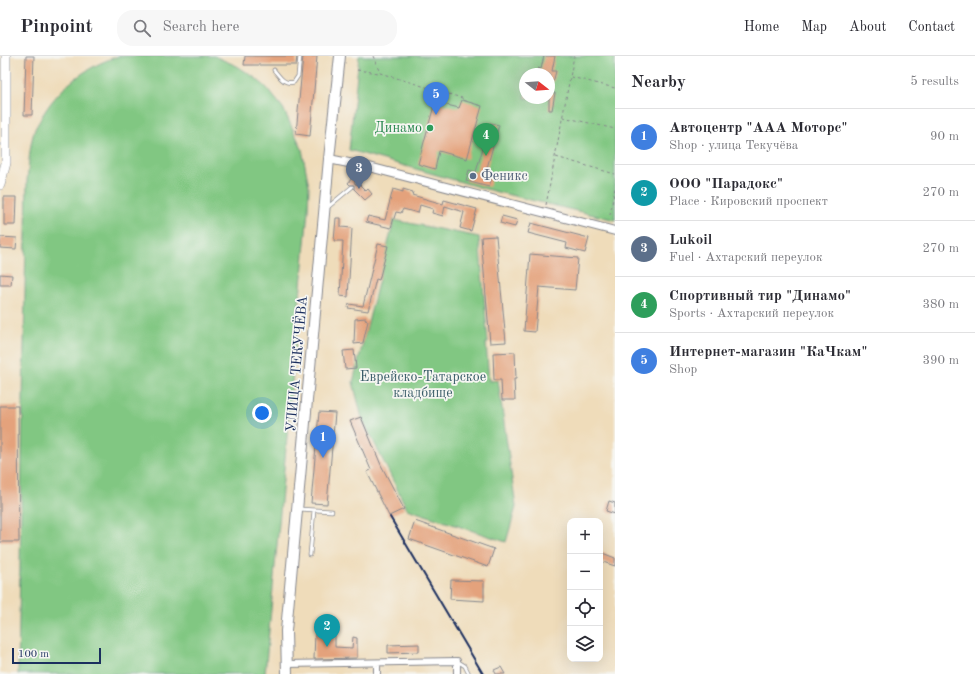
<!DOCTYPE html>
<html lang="en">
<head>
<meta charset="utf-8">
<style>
	body { margin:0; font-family:"Old Standard TT",serif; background:#f7f7f7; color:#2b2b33 }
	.controls { position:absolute; right:12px; bottom:12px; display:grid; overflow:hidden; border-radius:8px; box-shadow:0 4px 16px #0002 }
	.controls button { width:36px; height:36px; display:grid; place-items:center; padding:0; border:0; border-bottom:1px solid #e1e1e2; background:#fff; color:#2b2b33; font:20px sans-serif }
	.compass { position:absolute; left:519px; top:12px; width:36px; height:36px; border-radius:50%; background:#fff; box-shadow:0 4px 16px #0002; rotate:107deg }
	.scale { position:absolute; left:12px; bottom:10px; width:89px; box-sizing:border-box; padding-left:4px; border:2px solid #1b2f5e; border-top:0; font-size:11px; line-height:14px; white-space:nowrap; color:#1b2f5e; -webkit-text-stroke:3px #f6f6f2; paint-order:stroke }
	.you { position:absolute; left:262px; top:357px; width:14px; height:14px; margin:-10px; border:3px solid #fff; border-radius:50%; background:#1a73e8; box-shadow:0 0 0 6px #1a73e833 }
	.badge { display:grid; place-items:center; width:26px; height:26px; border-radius:50%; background:#1f6fb2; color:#fff; font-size:13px; font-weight:700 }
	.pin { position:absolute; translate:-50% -33px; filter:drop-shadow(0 1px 2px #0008) }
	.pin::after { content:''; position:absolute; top:21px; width:14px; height:12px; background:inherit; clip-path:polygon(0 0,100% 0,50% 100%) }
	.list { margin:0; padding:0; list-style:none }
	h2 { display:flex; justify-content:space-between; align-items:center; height:52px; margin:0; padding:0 16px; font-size:17px }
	h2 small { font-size:13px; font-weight:400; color:#7c7c81 }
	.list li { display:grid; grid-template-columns:26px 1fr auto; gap:12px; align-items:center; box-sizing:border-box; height:56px; padding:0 16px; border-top:1px solid #e1e1e2 }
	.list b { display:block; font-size:15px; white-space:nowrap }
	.list p { margin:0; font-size:13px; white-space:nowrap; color:#7c7c81 }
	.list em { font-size:13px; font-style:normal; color:#7c7c81 }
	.icon { flex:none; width:22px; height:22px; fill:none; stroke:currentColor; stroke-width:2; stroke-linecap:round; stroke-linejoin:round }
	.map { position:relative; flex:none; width:615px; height:618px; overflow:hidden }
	header { display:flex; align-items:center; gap:24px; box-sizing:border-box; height:56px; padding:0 20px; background:#fff; border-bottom:1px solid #e1e1e2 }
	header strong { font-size:19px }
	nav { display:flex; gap:22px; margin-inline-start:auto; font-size:14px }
	.search { width:280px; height:36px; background:#f7f7f7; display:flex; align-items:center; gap:10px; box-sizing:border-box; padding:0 14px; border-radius:16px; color:#7c7c81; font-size:15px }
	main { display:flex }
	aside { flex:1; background:#fff }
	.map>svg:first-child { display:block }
	.green { fill:#81c782; stroke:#4e7b70; fill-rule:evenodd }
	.building { fill:#e4a27c }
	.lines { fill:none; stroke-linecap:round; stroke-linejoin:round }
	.service-casing { stroke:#85868c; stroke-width:4.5 }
	.minor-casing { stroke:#85868c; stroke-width:8 }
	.tertiary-casing { stroke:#85868c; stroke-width:10 }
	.secondary-casing { stroke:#85868c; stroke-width:10 }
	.primary-casing { stroke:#85868c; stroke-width:12 }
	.path { stroke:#85868c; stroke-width:1; stroke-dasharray:3 3; stroke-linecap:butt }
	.service { stroke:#fff; stroke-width:3 }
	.minor { stroke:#fff; stroke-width:6 }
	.tertiary { stroke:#fff; stroke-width:8 }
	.secondary { stroke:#fff; stroke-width:9 }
	.primary { stroke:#fff; stroke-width:10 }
	.rail { stroke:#1b2f5e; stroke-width:2 }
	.leisure-dot { fill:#2e9e5b; stroke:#f6f6f2; stroke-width:1.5 }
	.service-dot { fill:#5c6f8a; stroke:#f6f6f2; stroke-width:1.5 }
	.labels { text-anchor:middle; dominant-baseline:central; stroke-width:3.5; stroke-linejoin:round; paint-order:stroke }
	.leisure-label { font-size:14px; fill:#27864d; stroke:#f6f6f2; text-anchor:end }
	.service-label { font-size:14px; fill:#4e5e75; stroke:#f6f6f2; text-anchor:start }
	.street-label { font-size:14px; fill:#1b2f5e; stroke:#f6f6f2 }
	.park-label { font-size:14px; fill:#3a5d69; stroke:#f6f6f2 }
</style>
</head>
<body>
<header>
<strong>Pinpoint</strong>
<div class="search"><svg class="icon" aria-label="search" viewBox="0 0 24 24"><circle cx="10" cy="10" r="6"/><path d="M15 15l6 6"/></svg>Search here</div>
<nav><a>Home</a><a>Map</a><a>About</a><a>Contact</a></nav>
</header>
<main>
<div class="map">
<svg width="615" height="618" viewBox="0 0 615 618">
	<rect width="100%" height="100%" fill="#f6f6f2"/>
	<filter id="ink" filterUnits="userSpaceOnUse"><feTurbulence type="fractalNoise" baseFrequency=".025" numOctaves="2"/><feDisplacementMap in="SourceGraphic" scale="8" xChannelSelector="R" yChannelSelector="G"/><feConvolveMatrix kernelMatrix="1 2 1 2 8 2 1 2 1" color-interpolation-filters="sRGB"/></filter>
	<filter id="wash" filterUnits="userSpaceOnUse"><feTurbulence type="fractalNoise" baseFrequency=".012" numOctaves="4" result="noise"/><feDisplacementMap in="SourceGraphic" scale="16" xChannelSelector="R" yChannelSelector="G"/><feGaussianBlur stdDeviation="0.9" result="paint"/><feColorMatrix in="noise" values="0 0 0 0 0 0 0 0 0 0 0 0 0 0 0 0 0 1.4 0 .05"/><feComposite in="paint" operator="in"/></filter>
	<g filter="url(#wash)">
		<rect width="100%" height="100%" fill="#efdcba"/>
		<path class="green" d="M119,0H214L237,10L254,21L266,31L283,52L302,93L309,131L308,155L265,618H18L27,125C29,109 29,92 34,76C35,71 39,67 41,62C57,33 86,10 119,0Z
			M359,0H615V164L493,135L349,94ZM525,18H549V42H525Z
			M394,164L479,181L488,287H486L489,325L498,324L516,451L506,486L407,453L362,362L353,326Z"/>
		<g id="blocks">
			<path class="building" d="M26,0H34L32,59H24Z
				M245,0H297L296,9H244Z
				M303,0H317L310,80L296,78Z
				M544,0H555L552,15H556L554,23L549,31V18H537L538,12L541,13Z
				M549,36L555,37L552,54H549Z
				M462,44L482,50L467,103L439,95L435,113L418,108L435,46L459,52Z
				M490,67L499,69L485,119L492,121L489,131L466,125L469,114L476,116Z
				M352,122L355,124V128H359L366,135L368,133L372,138L365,144L354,133V129H350L348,127Z
				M393,133L403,136V133L413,136L412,139L443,148L444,144L477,153L471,175L460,172L464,156L445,150L443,160L432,157L433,153L420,149L418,157L403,153L401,157L396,156L391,172L366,166L368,160L385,164Z
				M4,141H17L16,169H4Z
				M502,160L517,164L515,171L500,167Z
				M336,162H341V171L352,172L348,241L340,240L343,185H334Z
				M531,167L589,182L585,197L566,192L567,187L528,177Z
				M496,180L506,286L490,287L481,181Z
				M0,181L17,182L16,193L0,192Z
				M378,188L388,190L379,224L376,223L368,255L348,252L349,248L363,250Z
				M530,198L578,202L575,234L539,231L535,276L524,275Z
				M0,218L12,219L11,229H0Z
				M366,262L365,264L368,265L363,287L354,288L355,263Z
				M354,294L356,312L345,313L343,295Z
				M515,296L516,323H514L515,344H502L501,324H494L493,297Z
				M0,350H18L19,486H0Z
				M319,356L335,357L327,448L311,447Z
				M361,361L381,409L404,453L389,460L367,416L371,414L350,365Z
				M609,445L615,447V458L606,455Z
				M415,465L494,493L488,511L409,483Z
				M600,496L615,502V510L600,505Z
				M451,524L484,525V545L450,543Z
				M315,577L335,578V591L352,592L353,581L357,582V602L314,603Z
				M419,588V596L388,597V589Z
				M501,611L505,618H496L494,614Z"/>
		</g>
	</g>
	<g filter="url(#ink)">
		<use href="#blocks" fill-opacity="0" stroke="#85868c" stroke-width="1"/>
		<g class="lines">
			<g class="service-casing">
				<path id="service" d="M274,14C280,21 284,29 294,26L298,20L300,0
					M357,126L372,113
					M328,151L352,131
					M299,453L332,455
					M310,499L314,454
					M457,605L465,610L469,618"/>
			</g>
			<g class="minor-casing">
				<path id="minor" d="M377,607V618
					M287,608L457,605V618"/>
			</g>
			<g class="tertiary-casing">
				<path id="tertiary" d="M329,103L373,112L615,175"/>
			</g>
			<g class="secondary-casing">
				<path id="secondary" d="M0,129L6,107V0"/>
			</g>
			<g class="primary-casing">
				<path id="primary" d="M287,618L286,575L329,103L340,0"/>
			</g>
			<path class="path" d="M373,0L380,17L465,43
				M357,14L379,17
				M571,21L615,32
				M563,61L615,73
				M556,101L615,118
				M546,149L574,0
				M610,159L615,132"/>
			<use href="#service" class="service"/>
			<use href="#minor" class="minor"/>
			<use href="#tertiary" class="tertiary"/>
			<use href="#secondary" class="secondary"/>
			<use href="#primary" class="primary"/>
			<path class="rail" d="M390,461L483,618"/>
		</g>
	</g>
	<circle class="leisure-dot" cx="430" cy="72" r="4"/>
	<circle class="service-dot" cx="473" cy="120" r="4"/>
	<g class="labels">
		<g class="leisure-label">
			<text x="422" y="72">Динамо</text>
		</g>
		<g class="service-label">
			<text x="481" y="120">Феникс</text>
		</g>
		<g class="street-label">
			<text transform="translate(297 308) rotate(-85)">УЛИЦА ТЕКУЧЁВА</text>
		</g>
		<g class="park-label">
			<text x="423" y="321">Еврейско-Татарское<tspan x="423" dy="16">кладбище</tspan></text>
		</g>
	</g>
</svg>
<div class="controls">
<button>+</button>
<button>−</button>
<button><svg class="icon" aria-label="locate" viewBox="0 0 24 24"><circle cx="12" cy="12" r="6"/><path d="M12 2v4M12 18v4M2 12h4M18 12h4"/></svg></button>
<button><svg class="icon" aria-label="layers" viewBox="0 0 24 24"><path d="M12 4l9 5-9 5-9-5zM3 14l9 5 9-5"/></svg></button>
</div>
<svg class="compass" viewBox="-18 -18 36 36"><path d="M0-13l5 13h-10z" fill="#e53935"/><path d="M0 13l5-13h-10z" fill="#7c7c81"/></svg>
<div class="scale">100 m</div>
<div class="you"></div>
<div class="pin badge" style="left:323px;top:402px;background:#3f7fe0">1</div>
<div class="pin badge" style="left:327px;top:591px;background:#0f9aa8">2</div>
<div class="pin badge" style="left:359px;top:133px;background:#5c6f8a">3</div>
<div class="pin badge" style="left:486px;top:100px;background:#2e9e5b">4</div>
<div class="pin badge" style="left:436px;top:59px;background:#3f7fe0">5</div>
</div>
<aside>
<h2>Nearby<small>5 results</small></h2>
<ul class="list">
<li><span class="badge" style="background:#3f7fe0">1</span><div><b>Автоцентр &quot;ААА Моторс&quot;</b><p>Shop · улица Текучёва</p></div><em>90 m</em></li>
<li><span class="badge" style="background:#0f9aa8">2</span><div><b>ООО &quot;Парадокс&quot;</b><p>Place · Кировский проспект</p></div><em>270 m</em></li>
<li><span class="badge" style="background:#5c6f8a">3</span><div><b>Lukoil</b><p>Fuel · Ахтарский переулок</p></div><em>270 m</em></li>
<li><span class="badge" style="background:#2e9e5b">4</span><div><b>Спортивный тир &quot;Динамо&quot;</b><p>Sports · Ахтарский переулок</p></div><em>380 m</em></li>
<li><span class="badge" style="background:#3f7fe0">5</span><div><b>Интернет-магазин &quot;КаЧкам&quot;</b><p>Shop</p></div><em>390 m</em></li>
</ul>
</aside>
</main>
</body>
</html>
